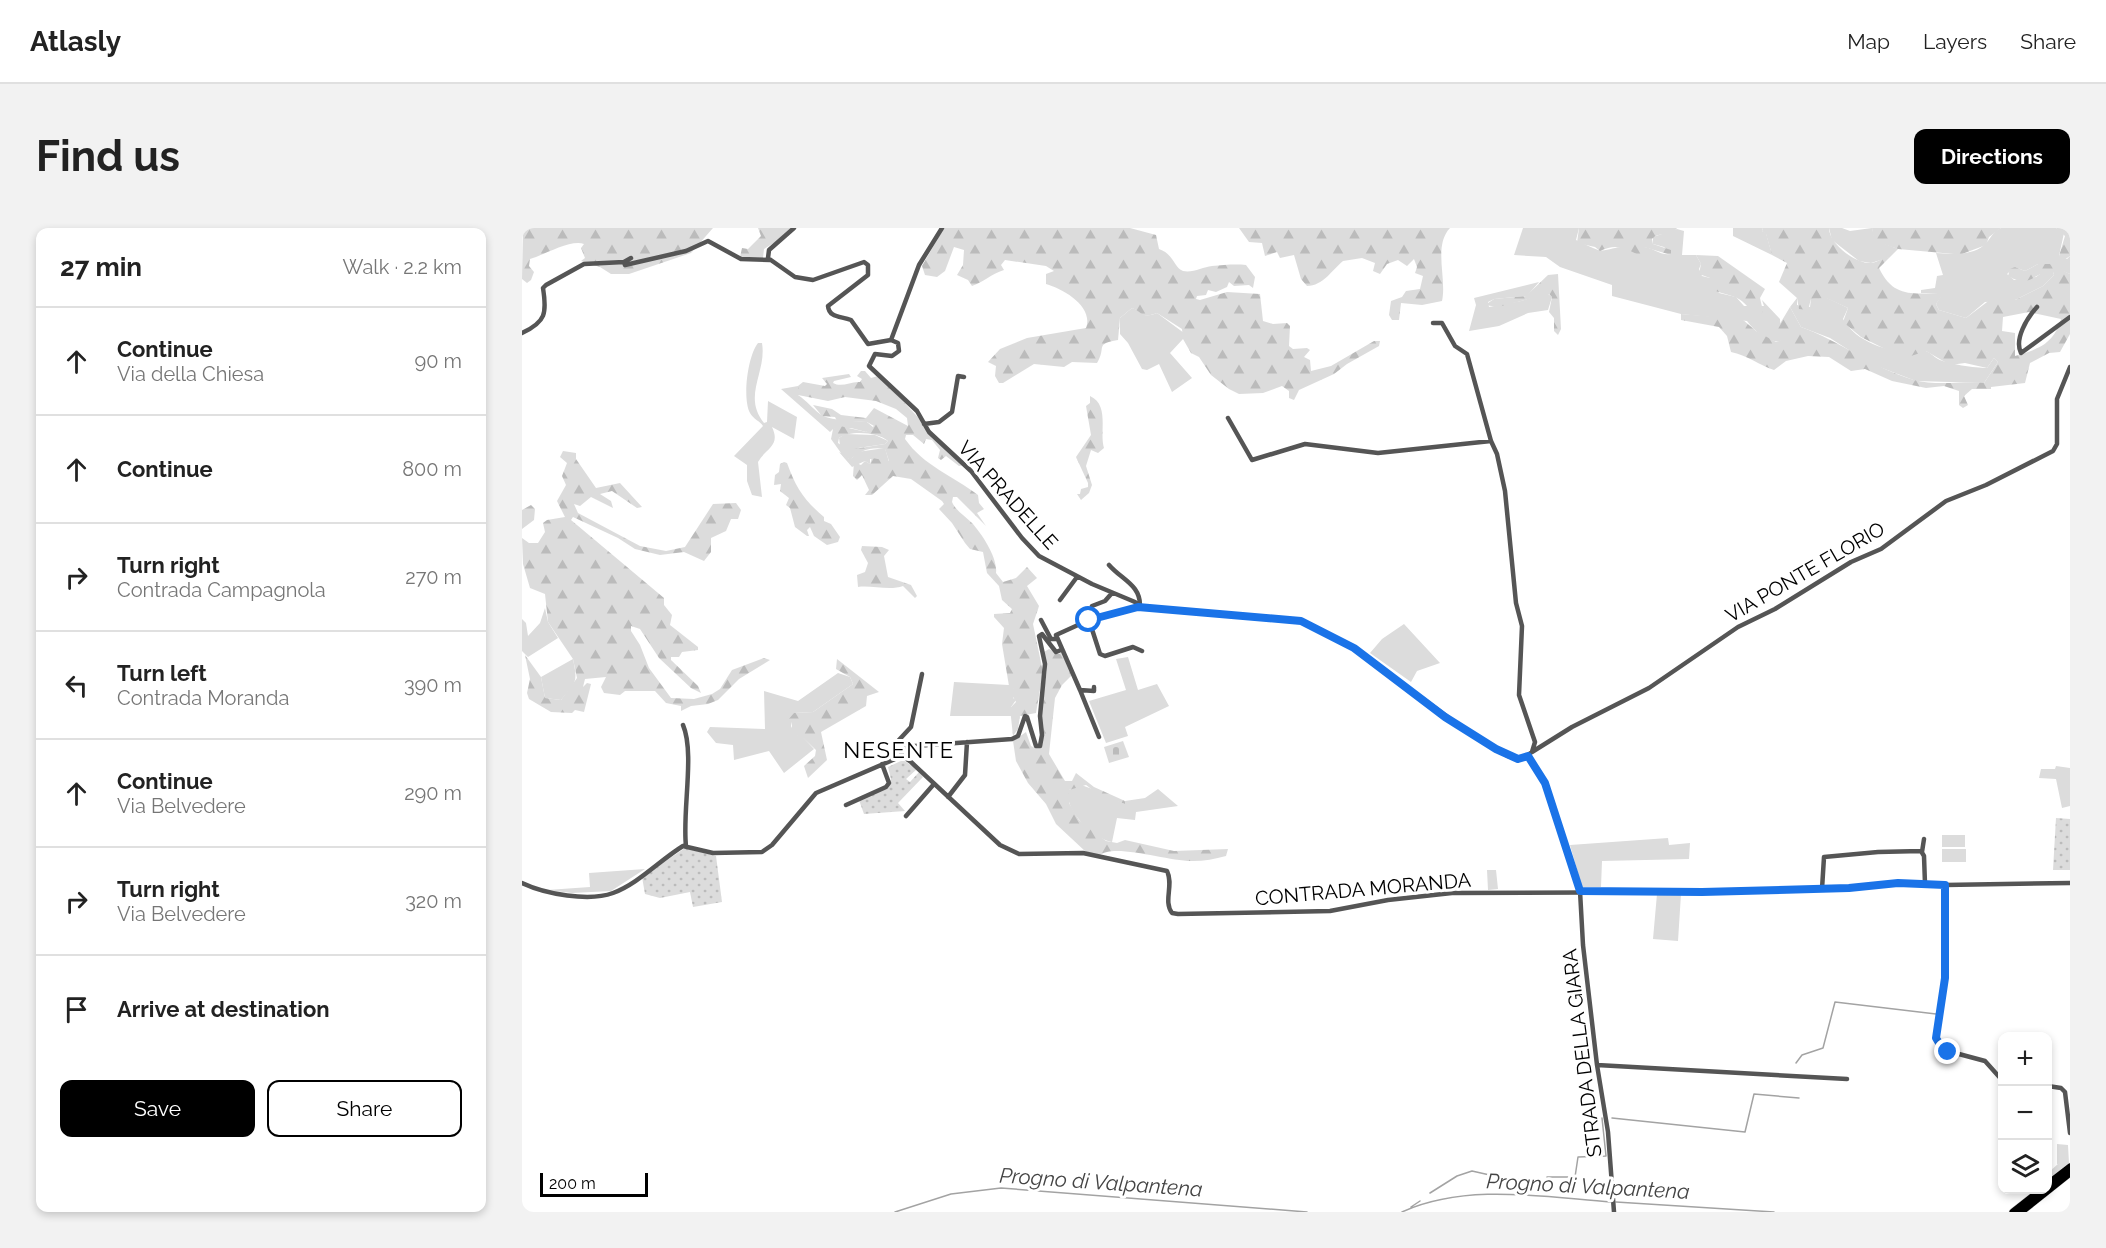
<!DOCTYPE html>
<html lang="en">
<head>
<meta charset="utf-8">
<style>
	body { margin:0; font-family:Raleway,sans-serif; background:#f2f2f2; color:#222 }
	.controls { position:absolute; right:18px; bottom:18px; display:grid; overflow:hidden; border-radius:12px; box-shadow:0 3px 9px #0003 }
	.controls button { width:54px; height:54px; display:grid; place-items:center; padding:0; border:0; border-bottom:2px solid #e0e0e0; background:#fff; color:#222; font:30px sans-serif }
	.scale { position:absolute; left:18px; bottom:15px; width:108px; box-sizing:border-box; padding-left:6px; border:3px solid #000; border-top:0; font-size:16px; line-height:21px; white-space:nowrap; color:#000; -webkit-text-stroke:4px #fff; paint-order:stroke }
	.stop { position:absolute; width:18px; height:18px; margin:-14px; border:4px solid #1a73e8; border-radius:50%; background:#fff }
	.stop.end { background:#1a73e8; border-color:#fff; box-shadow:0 2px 6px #0008 }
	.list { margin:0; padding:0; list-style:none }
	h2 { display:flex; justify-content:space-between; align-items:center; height:78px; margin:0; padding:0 24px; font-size:26px }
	h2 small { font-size:20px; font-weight:400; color:#767676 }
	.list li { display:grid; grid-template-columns:39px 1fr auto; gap:18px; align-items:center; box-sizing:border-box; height:108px; padding:0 24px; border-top:2px solid #e0e0e0 }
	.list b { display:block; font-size:22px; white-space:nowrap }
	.list p { margin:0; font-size:20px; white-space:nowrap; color:#767676 }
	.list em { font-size:20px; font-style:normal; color:#767676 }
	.actions { display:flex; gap:12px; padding:18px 24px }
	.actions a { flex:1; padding:14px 0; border:2px solid #000; border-radius:12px; text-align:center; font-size:21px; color:#000 }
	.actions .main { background:#000; color:#fff }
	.icon { flex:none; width:33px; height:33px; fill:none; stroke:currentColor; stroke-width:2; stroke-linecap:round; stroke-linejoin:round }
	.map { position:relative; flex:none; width:1548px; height:984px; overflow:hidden; border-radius:12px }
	header { display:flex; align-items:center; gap:36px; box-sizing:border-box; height:84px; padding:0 30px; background:#fff; border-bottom:2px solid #e0e0e0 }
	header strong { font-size:28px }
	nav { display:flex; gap:33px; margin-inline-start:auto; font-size:21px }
	.intro { display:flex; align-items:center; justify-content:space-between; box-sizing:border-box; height:144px; padding:0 36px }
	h1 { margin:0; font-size:42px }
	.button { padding:15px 27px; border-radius:12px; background:#000; color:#fff; font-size:21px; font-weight:700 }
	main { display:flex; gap:36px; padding:0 36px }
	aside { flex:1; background:#fff; border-radius:12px; box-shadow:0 3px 9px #0003 }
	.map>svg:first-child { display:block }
	.green { fill:#dcdcdc }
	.forest { fill:url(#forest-firs); fill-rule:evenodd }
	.cemetery { fill:url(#cemetery-stones) }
	.park { fill:url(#park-dots) }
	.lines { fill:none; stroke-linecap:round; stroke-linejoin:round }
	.stream { stroke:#a3a3a3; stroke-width:1.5 }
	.highway-casing { stroke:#dbdbdb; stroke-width:8 }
	.minor { stroke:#555; stroke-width:4.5 }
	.highway { stroke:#000; stroke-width:7 }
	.route { stroke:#1a73e8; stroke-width:8 }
	.labels { text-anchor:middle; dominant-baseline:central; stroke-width:6; stroke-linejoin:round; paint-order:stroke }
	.street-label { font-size:20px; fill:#000; stroke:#fff }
	.water-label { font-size:21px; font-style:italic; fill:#444; stroke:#fff }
	.quarter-label { font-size:22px; letter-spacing:1.5px; fill:#000; stroke:#fff }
</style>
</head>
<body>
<header>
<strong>Atlasly</strong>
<nav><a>Map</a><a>Layers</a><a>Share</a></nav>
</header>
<div class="intro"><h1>Find us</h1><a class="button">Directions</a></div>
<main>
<aside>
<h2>27 min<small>Walk · 2.2 km</small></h2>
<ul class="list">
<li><svg class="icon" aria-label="ahead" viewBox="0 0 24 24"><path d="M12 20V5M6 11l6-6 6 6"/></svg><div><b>Continue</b><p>Via della Chiesa</p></div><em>90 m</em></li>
<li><svg class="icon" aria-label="ahead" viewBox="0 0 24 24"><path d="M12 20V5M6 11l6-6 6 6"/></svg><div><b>Continue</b></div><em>800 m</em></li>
<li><svg class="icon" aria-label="right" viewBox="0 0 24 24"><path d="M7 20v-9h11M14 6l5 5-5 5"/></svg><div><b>Turn right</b><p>Contrada Campagnola</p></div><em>270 m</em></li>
<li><svg class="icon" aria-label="left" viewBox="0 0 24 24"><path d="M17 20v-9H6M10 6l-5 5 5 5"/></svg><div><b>Turn left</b><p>Contrada Moranda</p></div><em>390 m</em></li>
<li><svg class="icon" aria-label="ahead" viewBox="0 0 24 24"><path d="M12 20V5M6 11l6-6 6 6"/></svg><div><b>Continue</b><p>Via Belvedere</p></div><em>290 m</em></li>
<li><svg class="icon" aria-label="right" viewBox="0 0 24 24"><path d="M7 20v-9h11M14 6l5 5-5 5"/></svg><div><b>Turn right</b><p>Via Belvedere</p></div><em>320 m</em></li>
<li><svg class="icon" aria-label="arrive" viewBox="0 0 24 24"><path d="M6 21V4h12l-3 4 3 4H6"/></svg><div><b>Arrive at destination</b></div></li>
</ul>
<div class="actions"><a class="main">Save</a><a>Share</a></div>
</aside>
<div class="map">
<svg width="1548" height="984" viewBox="0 0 1548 984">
	<defs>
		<pattern id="forest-firs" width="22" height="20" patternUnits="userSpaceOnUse" patternTransform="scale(1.5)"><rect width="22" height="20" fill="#dcdcdc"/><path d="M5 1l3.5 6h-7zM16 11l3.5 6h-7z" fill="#bbb"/></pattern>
		<pattern id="cemetery-stones" width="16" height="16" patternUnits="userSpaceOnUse" patternTransform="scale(1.5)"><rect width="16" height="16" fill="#dcdcdc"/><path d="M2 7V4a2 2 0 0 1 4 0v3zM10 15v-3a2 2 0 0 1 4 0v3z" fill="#bbb"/></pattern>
		<pattern id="park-dots" width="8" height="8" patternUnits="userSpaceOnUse" patternTransform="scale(1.5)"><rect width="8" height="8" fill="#dcdcdc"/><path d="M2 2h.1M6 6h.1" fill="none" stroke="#bbb" stroke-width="1.8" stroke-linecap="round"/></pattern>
	</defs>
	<rect width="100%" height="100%" fill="#fff"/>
	<path class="green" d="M1001,0H1057L1054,12C1061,15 1070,20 1076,22C1088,25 1101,12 1114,24H1125L1121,19C1131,19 1138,28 1149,26L1142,19L1131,16V9L1155,1L1162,3L1160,27H1174L1179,36L1177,41L1180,48L1188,50L1197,65L1214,69L1222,78H1242L1240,72L1258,91L1259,114C1246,114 1233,104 1225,93L1159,86L1090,68V57L1038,39L1024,29L992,27Z
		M1211,0H1241L1240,3L1244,5L1250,27L1211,8Z
		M1307,0H1320L1328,3L1350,0L1353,12L1376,21L1368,29L1349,35L1337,33L1310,12Z
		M1479,0H1534L1542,5L1537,28L1545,31L1548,28V46L1523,36H1516L1503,43L1493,39L1485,46L1492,52L1514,49L1522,43L1531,44L1532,47L1521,58L1493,72L1463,74L1444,90L1417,82L1414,76L1421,65H1399V62L1413,60L1415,48L1421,47L1414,25C1429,26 1450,28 1462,17C1469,11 1470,4 1479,0Z
		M1017,54L1005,68L972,71L966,74L967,79L999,73L1025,65L1030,69L1026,82L1006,85L977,98L947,103L954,77L952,70Z
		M1303,69L1326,80L1321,91C1334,114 1366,124 1391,125C1396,126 1398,123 1404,123C1409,125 1412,129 1416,131C1425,136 1454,140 1465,140L1472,130L1476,134L1462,155L1394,153L1347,135L1308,110L1279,99L1268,79L1275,70V77L1288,79L1289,71Z
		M610,80C624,85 618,91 635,85L662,105L661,111L648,125L670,150L650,164L637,136L625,142L620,141L606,115L598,106V90Z
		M236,115H240C245,144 220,168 242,195L245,194L246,173L275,189L272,211L250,199C259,218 244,220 236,234L240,269L230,267L225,253V237L212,228L241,198C238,193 231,191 228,185C220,170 226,127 236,115Z
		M276,158V167C285,173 290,180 298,186C307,193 333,193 345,194L352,200L344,204L329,200L311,201L308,204L259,161Z
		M323,206L353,207L366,213L363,216L336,220L326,231L330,230L335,224L363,220L367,234L348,231V236L343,233L330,239L317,224L319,225L317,210Z
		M23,380L26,394L36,410L6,429L0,423V391L4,395L6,408L18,395Z
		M882,396L918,435L895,443L889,454L848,425L860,411Z
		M606,429L616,462L635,456L647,478L603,499L606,508L584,515L567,473L604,462L594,431Z
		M51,431C56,455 54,454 39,472L23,470L19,449Z
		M316,445L328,449L331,456L291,484L272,485L269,498L274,508L278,506L292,521L262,545L247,523L212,532L211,517L194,515L185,504L188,499L243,501L242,463L276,473Z
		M432,454L487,457L494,462L491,470L494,472L489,479L490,488H428Z
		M1534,538L1548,540V578L1540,580L1534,551L1517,550L1519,541H1533Z
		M558,557C564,557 593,572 603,576V573L623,570L636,561L656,578L614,584L613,592L595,590L590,614C573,612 540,581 547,562Z
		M1420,607H1443V619H1420Z
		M1146,610L1147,617L1168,615L1167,631L1080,633L1079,659H1060L1048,617Z
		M1420,621H1444V634H1420Z
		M123,641L89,663L50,665L25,662L68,659L67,645Z
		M965,642H974L976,661L966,662Z
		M1135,666H1159L1156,713L1131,711Z
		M1535,916L1546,917L1547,935L1535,936Z"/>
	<path class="forest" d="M1,0H191L169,25L107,46H89L78,39L59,33L63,30L59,20L62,16C49,11 22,27 8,31L7,38L12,44L9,52L5,55L0,51Z
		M236,0H269L266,6L242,21L241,30L218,29L220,20L226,21L239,8Z
		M422,0H608L634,7L637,21C652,26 652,40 661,43C671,45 681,39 690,38C701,37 713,36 724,37L733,49L731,60L727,57L712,58L707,54L705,59L694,64L686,62L684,67L675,68L674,71L678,72L705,64L738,66L741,93L751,96L765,95L768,98L767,118L771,121L785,120L788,122L782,129L788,132L789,143L809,138L852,113H858L857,118L825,136L812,146L777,162L772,172L767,170V163L760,158L741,165L717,166L707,161L689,147L677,129L669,125L661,111L660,101L635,85C618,91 624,86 610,80L598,90L596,112C572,116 585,119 575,135L550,134L542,139L512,136L481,155H477L473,148L474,138L466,134L478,121L505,110L564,100C572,79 542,61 524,56V46L532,43L524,38L483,32L479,37L482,42C469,46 460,55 450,58L446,52L435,47L441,37L442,22L432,19L423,43L415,49L403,47L400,38Z
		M717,0H928C911,18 925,50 920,73L900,77L879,75L877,92H870L867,87L869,73L880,69L884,63L898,61L901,48L893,45L895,39L892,31L885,38L876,32L865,36L858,46L851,43L853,35L840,30L821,33C810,42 801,58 785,58L779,51L772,27L758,30L755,24L743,28L740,15L727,14Z
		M1057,0H1155C1149,9 1137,3 1130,11L1131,16L1149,22V27L1122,19L1129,25L1124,30C1108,24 1098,13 1078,23L1073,19L1055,15Z
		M1241,0H1307C1307,16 1334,36 1349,35C1357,34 1360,29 1368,29L1357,40C1372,71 1391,65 1422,65L1414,76L1417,82L1444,90L1469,71L1474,69L1493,72L1521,58L1532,47L1531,44C1509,43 1511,62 1486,48L1488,41L1493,39L1503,43L1516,36H1528L1548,46V106L1538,124L1527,125L1508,135L1503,155L1469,159V161H1450L1442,168L1446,177L1441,180L1437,177V163L1422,158L1404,160L1370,153L1343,141L1329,143L1307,129L1286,128L1264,133L1252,142C1237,137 1225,127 1209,124L1205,108L1197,99L1159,92V86L1220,91L1234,103L1254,114L1259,113L1253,104L1268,79L1279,99C1318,113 1351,140 1392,152C1414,158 1440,153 1462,155L1476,134L1472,130L1465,140L1443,135L1428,137L1404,123L1389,128L1367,123L1339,109L1321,94L1326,80L1304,70L1289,71L1286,82L1277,81L1275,70L1257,54L1265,35L1250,27L1244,6L1240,3ZM1507,84L1539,91C1531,117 1516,121 1493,128V105L1480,103L1481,89Z
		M1350,0H1479L1467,9L1464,17L1440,26H1432L1376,21L1358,15L1356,20L1353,19Z
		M1534,0H1548V28L1539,34L1537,28L1543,8Z
		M1174,27L1196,28L1243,61L1238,70L1241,83L1239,86C1226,83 1224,74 1215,70C1205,65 1196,66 1187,59L1188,50L1177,46L1179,36Z
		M1036,46L1039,101L1036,107L1032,103V90L1027,84L1030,69L1027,66L976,79L963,77L972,71L1004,68L1026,47Z
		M339,143H343L349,150L356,148C386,177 412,208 442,237L437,238L424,228L419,232L416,230L418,222L410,212L404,211L402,216L391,207H384L383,211C402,238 431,248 456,267L457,275L462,281L455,285L464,298L435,269H431L430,274C434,283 443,288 450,295C460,306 476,330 474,345L481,354L494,350L505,339L515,350L505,358L517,378L511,396L521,444L514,485L498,488L496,501L491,508L488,480L494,474L490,467L493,462L487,458L480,416L482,400L472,389V386L488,385L490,381L480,372L477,358L465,345L461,324L448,321L443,315L430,295L417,281L422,276L420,273L389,251L371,248L350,267H343L347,262L340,247L335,252L331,248L332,234L339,237L343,233L348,236L350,230L367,233L363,221C350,218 336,223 328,232L323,228L332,221L363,216L366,213C356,204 328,202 317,210L316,215L322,219L319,225L309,211L311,201L318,198L344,204L352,198L345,194L315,193L313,189L300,188L291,177L310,181L319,187L344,190L352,180L386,198L385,190L374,181L354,173L323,169L306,173L276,167V158L281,154L303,158L305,156L300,150L327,146L329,149L312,153L311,155C320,160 329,153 338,154L340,151L335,148Z
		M568,168C588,177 577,204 582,220L576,225L569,222L564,238L570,257L567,265L559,272L555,266H558L559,261L566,259V255L554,229L569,207L564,178L568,175Z
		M41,223L54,225V231L74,260L98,255L120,279L115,280L90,263L78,266L89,273L91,280L69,269L58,278L52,276L56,285L118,318L144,323L163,319L191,276L214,275L219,282L216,291H209L204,303L189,310V324L182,333L162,324L138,327L113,321L96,310L51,289L49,292L142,370V377L150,387L148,397L176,419V422L160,424L157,429H149V432L176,458L179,465L169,460L137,430L118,401L109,398V403L118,417L127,440L149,470L172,471L190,466L198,461L210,442L242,430L248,432L217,451L196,472L186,476L169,478L159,483V478L144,475L133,463H103L98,467L82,465L79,459L84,449L63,451L61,459L65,455L69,456L62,484L53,482L50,485L29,484L7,471L5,465L8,451L3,427L19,449L23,470L39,472L55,450L51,431L26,394L23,366L8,360L1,336L0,310L7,315H16L23,304L21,295L25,292L43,289L35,273L44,257L40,248L45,235L38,229Z
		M262,234L265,235C274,260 282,272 302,289V293L309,296L318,309L316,314L305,317L292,308L288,299L285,302L287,308H285L273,299L268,280L264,277L267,270L258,263L259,256L252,257L253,247L257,244L258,236Z
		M9,277L13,281L12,292L0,301V282Z
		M340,318L360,319L367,322L362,328L366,349L389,357L395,368L393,370L381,358C368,363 349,357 336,359L335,347L343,344L346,335L339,322Z
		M527,421L537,426L543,422L551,446L540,457L533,470L529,507L527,526L543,553H550L554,545L572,559L603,573V576L577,567L564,557L547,562V575L557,592L584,613L595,615L603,612L652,623L706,621L704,628C693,631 682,633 671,633C648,634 593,615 578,627L564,624L534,596L524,576L506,555L494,533L491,513L504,504L509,518L513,520L519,516L517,491L525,443L522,424Z
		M315,431L357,464L345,468L344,478L299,504L305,532L286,550L282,538L293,528L294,522L278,507L270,510V494L266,492L272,485L291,484L331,456L328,449L314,441Z
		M1537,935H1547L1526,952V945Z"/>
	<path class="cemetery" d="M601,513L607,529L587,535L582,519Z"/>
	<path class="park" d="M381,532L395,541L384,551L388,554L397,544L401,549L376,575L383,583L342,586L337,572L366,560L369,551L366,539Z
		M1534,590L1548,591V642H1531Z
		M163,620L194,628L200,674L171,679L168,664L138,670L123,666L120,649Z"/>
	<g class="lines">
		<path class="stream" d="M1274,835L1280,827L1301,820L1313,774L1414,786
			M1090,890L1223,904L1232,866L1277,870
			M908,965L935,948L950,943L981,950L1025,954V949H1053L1056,929L1084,928L1080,890
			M1094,974L1252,984
			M889,979L898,973
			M373,984L429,966L479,960L785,984
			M880,984C944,955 1021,969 1089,974"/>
		<g class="highway-casing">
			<path id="highway" d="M1526,956L1548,939
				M1491,984L1519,962
				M1499,984L1548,945"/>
		</g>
		<path class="minor" d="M272,0L247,22L246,30L273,49L291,52L342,34L346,37V47L306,78C307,90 319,88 329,92L346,116L369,112
			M109,30L102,34L103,37L164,23L186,13L219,31L248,32
			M1515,79C1505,90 1492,111 1499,125L1548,89
			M911,95H920L933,118L945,126L969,213
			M0,105C24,94 25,85 21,60L24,57L62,36L102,34
			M369,112L376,115L377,123L370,128L353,126L347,138L395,183L407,204L449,243L500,310L517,328L570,356L613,374L617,379
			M369,112L397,37L420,0
			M402,196L417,194L430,184L436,148L442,149
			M587,337C600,352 619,357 618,379
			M538,372L555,349
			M570,378L583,373L590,365
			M519,392L529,411H534
			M567,392L578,426L583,428L611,419L620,423
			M572,459V463L558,462L577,509
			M558,462L534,407L567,392L617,379L779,393L832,420L946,504L986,528L1001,530L1010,524L1013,514L997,467L1000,398L994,375L983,263L975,226L969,213L856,225L783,216L730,232L706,190
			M161,497C173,525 160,584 164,618
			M379,519L490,511L496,508L503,488L505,489L514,518H518L520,507L518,488L523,436L517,408L520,406L534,424L539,422
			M1010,524L1050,499L1127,460L1216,399L1253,381L1329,334L1359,321L1424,273L1464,257L1531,223L1535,216V171L1548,139
			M380,528L376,513L389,499L400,446
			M1006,528L1023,555L1058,663L1061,717L1075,837L1086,904L1092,984
			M426,569L443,547L445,514
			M324,577L364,559L367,555L360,536
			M384,588L412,556
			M1400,624L1402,611
			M0,655C23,666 67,674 91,665C116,656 138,632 161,618L191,625L240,624L250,617L294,565L380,528L389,534L478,617L497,626L561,625L645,643C652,657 641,673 650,685L656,686L808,683L866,672L930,665L1180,664L1327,660L1376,655L1423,657L1548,655
			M1423,657V750L1415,810L1422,822L1463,833L1480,852
			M1300,661L1302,629L1356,624L1399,623L1402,628L1403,656
			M1075,837L1325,851
			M1526,858L1539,860L1543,864L1548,905"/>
		<use href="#highway" class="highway"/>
	</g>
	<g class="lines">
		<path class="route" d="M567,392L616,379L779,393L832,420L923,489L974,521L996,531L1006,528L1023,555L1058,663L1180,664L1327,660L1376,655L1423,657V750L1414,810L1420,820L1426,824"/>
	</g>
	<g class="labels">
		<g class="street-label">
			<text transform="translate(486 267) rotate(48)">VIA PRADELLE</text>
			<text transform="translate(1283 344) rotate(-30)">VIA PONTE FLORIO</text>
			<text transform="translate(841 661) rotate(-5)">CONTRADA MORANDA</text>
			<text transform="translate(1060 825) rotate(-97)">STRADA DELLA GIARA</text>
		</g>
		<g class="water-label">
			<text transform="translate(579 954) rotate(4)">Progno di Valpantena</text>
			<text transform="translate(1066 958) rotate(3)">Progno di Valpantena</text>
		</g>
		<g class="quarter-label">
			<text x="377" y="522">NESENTE</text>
		</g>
	</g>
</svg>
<div class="controls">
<button>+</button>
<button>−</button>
<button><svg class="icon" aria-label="layers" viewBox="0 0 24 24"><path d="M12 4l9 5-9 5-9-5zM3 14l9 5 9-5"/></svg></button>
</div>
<div class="scale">200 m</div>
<div class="stop" style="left:567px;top:392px"></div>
<div class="stop end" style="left:1426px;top:824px"></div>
</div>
</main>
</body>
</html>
